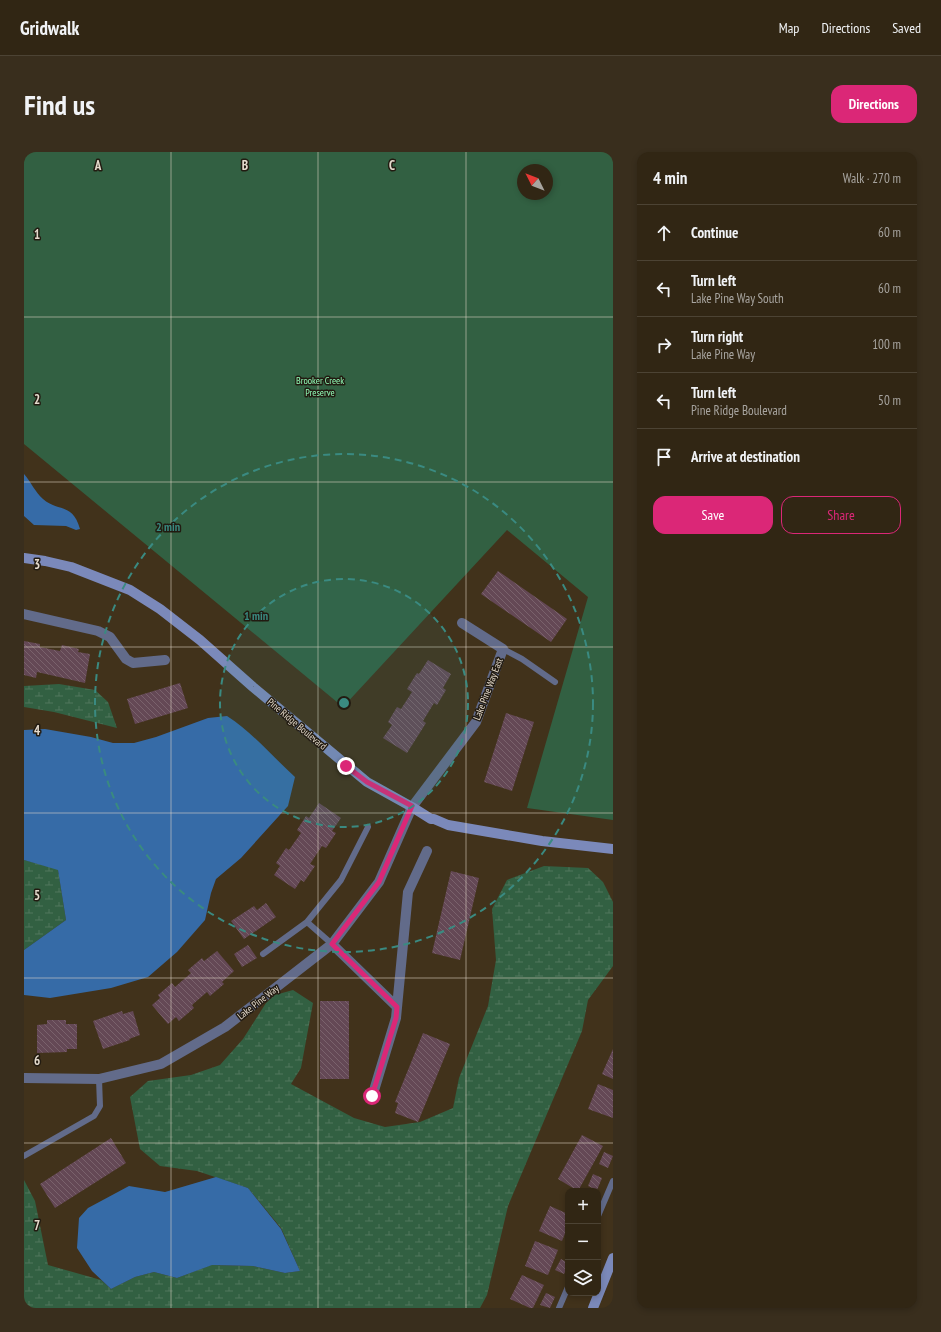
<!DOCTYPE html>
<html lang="en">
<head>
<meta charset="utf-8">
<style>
	body { margin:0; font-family:"PT Sans Narrow",sans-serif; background:#392e1d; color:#f1f3f6 }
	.controls { position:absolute; right:12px; bottom:12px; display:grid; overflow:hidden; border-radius:8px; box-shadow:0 2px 6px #0003 }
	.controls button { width:36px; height:36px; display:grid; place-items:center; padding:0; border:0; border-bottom:1px solid #4c4334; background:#312614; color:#f1f3f6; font:20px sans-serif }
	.compass { position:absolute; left:493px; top:12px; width:36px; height:36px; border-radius:50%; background:#312614; box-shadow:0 2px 6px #0003; rotate:312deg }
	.stop { position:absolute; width:12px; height:12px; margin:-9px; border:3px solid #db2777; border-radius:50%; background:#fff }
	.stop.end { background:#db2777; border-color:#fff; box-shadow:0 1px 4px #0008 }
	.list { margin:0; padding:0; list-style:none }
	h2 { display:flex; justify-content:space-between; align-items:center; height:52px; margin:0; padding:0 16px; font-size:17px }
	h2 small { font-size:13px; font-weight:400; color:#a8a5a0 }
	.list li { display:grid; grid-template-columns:26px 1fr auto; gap:12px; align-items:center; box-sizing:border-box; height:56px; padding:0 16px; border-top:1px solid #4c4334 }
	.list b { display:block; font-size:15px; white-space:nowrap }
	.list p { margin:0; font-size:13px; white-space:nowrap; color:#a8a5a0 }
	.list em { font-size:13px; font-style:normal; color:#a8a5a0 }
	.actions { display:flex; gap:8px; padding:12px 16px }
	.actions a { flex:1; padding:9px 0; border:1px solid #db2777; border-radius:12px; text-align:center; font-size:14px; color:#db2777 }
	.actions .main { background:#db2777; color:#fff }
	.icon { flex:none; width:22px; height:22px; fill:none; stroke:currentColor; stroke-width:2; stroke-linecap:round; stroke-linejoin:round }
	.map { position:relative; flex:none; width:589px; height:1156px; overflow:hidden; border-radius:12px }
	header { display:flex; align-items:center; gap:24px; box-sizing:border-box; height:56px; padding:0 20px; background:#312614; border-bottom:1px solid #4c4334 }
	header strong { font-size:19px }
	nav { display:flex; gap:22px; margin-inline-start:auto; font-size:14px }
	.intro { display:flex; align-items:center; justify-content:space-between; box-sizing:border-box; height:96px; padding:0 24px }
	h1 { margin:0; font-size:28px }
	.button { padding:10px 18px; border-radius:12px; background:#db2777; color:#fff; font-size:14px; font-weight:700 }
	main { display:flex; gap:24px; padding:0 24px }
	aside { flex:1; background:#312614; border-radius:12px; box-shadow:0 2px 6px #0003 }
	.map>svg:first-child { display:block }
	.wetland { fill:url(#wetland-marsh) }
	.park { fill:#326042; fill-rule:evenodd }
	.water { fill:#366ba7 }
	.building { fill:url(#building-back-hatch) }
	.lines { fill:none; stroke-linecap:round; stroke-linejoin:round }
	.lane { stroke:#626b8a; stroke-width:6 }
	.street { stroke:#626b8a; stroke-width:10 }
	.secondary { stroke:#7b89ba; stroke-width:10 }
	.route { stroke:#db2777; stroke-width:5 }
	.grid { fill:none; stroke:#e5dbcd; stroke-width:1; stroke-opacity:0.55 }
	.ring { fill:none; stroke:#3a8a81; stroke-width:2; stroke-dasharray:7 5 }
	.labels { text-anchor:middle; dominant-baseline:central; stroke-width:3; stroke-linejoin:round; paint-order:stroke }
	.park-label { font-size:10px; fill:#90fdb7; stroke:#221b11 }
	.street-label { font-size:10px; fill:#e5dbcd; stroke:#221b11 }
	.grid-label { font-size:13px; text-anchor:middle; font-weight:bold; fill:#e5dbcd; stroke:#221b11; stroke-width:3; stroke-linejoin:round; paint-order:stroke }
	.centre { fill:#3a8a81; stroke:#221b11; stroke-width:2 }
	.ring-label { font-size:12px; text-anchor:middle; font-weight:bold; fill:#3a8a81; stroke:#221b11; stroke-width:3; stroke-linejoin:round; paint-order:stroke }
</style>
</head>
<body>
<header>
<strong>Gridwalk</strong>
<nav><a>Map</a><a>Directions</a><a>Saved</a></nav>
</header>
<div class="intro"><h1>Find us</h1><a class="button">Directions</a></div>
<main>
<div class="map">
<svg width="589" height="1156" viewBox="0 0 589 1156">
	<defs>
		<pattern id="wetland-marsh" width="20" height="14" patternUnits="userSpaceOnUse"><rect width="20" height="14" fill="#326042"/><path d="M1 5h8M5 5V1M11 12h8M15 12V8" fill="none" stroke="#50765c"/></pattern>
		<pattern id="building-back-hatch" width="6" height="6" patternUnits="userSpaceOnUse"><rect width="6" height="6" fill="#644855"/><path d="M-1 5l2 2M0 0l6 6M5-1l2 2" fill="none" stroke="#7a626c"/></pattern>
	</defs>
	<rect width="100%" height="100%" fill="#41321b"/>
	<path class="wetland" d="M35,532L71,538L84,550L93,576L30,560L0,555V534Z
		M0,708L34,717L42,768L0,798Z
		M520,714L564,716L579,730L589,750V814L564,848L558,879L484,1054L463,1143L456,1156H0V1028L11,1049L24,1113L77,1128L87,1137L111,1125L130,1120L153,1126L187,1113L229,1114L261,1121L276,1119L257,1076L224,1036L173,1019L136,1014L116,997L106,945L124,929L167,923L196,913L219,887L242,851L251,843L269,838L289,851L277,916L267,932L330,966L361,975L396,970L429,956L435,926L464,854L472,808L468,757L483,728Z"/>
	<path class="park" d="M0,0H589V668L503,656L564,445L483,378L319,555L0,292ZM499,18H523V42H499Z"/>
	<path class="water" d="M0,322C7,330 11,340 19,347C34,360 49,351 56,377L52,378L42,374L10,373L0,364Z
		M203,564C229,581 248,604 271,625L264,654L217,706L192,727L187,741L181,768L153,800L124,825L87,836L26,846L0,843V798L42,768L34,718L0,708V578L21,577L67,585L89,591H110L132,585L184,566Z
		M192,1025L224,1036L257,1077L276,1119L261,1121L229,1114L188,1113L153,1126L130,1120L111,1125L87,1137L68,1119L53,1096L55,1066L64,1056L105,1034L141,1040Z"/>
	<path class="building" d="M474,419L543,467L527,490L457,442Z
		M0,489L16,492V495L36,499L38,493L55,497L54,500L66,502L61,531L13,520L12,526L0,523Z
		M404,508L427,522L419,536L422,538L413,553L410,551L399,569L402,571L383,601L359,586L368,573L364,570L373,555L377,557L388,540L383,537L393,521L395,522Z
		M156,531L164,556L111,572L103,547Z
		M482,561L510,570L488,639L460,630Z
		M295,651L317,666L308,679L312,681L302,696L298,694L286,712L291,714L280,730L277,728L271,737L250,723L256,714L252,711L262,696L265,698L277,681L273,678L282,664L285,666Z
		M427,719L455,726L436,808L408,801Z
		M242,751L252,765L220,787L207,769L230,754L233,758Z
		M224,793L233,806L218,815L210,802Z
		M193,799L210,819L198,830L200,832L186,844L183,840L168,853L170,856L155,869L152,865L144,872L128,853L136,846L134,843L148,831L151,835L167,821L164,818L178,806L180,809Z
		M296,849H325V927H296Z
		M98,859L99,862L109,859L116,883L105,887L106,888L79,897L69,869Z
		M23,868H42V872H53V897H43V900L13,901V873L23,872Z
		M399,881L426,892L394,970L371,961L374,951L371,950Z
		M589,897V927L578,922Z
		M574,932L589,938V966L564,957Z
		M558,983L579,994L554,1039L534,1027Z
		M87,986L102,1011L31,1056L16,1032Z
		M580,1000L589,1004L584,1016L575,1012Z
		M569,1022L578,1026L573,1038L564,1034Z
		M526,1054L544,1062V1074L538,1089L515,1079Z
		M511,1089L534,1098L524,1123L501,1114Z
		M537,1107L544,1111V1115L540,1122L531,1118Z
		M498,1123L520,1133L509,1156H506L486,1147Z
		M522,1141L531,1145L526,1156L516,1153Z"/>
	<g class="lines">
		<path class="lane" d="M479,497L498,507L531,530
			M308,792L283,770L317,728L344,675
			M239,802L283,770
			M0,1004L70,964L76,954L75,927
			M574,1064L589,1029
			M535,1156L544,1135"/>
		<path class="street" d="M0,462L74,479L86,485L102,507L109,511L141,508
			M308,792L373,855
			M0,926L75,927L137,912L201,875L308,792L355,730L388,655L452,570L479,497L438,471
			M348,945L372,866L384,740L403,699"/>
		<path class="secondary" d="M0,406L21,409L47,415L106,438L136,457L176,488L229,535L343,630L388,655L407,667H410L424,673L518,689L589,697
			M569,1156L589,1106"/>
	</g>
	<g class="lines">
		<path class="route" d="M322,614L343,630L388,654L355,730L308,792L373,855L372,866L348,944"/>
	</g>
	<path class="grid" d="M147,0V1156M294,0V1156M442,0V1156M0,165H589M0,330H589M0,495H589M0,661H589M0,826H589M0,991H589"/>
	<circle cx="320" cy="551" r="124" fill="#3a8a81" fill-opacity=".12"/>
	<g class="ring">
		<circle cx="320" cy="551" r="124"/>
		<circle cx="320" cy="551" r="249"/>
	</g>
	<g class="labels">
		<g class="park-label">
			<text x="296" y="228">Brooker Creek<tspan x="296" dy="12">Preserve</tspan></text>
		</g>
		<g class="street-label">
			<text transform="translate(464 537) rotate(-69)">Lake Pine Way East</text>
			<text transform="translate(273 572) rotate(40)">Pine Ridge Boulevard</text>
			<text transform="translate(234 850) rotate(-38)">Lake Pine Way</text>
		</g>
	</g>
	<g class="grid-label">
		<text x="74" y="18">A</text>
		<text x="221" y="18">B</text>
		<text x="368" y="18">C</text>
		<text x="13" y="87">1</text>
		<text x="13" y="252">2</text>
		<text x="13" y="417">3</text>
		<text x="13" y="583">4</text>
		<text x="13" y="748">5</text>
		<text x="13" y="913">6</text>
		<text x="13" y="1078">7</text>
	</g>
	<circle cx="320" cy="551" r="6" class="centre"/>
	<g class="ring-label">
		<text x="144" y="379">2 min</text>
		<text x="232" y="468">1 min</text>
	</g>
</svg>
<div class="controls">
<button>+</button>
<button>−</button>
<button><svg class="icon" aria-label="layers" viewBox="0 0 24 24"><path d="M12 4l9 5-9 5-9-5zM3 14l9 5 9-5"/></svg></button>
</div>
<svg class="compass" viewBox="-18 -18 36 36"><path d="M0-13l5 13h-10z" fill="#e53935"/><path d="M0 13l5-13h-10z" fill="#a8a5a0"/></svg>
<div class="stop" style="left:348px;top:944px"></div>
<div class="stop end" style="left:322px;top:614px"></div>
</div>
<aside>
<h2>4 min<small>Walk · 270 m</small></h2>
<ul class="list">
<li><svg class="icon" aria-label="ahead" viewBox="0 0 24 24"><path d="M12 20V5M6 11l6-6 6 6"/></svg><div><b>Continue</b></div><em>60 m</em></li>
<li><svg class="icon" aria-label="left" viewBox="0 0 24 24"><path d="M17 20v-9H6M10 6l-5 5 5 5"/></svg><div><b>Turn left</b><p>Lake Pine Way South</p></div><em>60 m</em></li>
<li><svg class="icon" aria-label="right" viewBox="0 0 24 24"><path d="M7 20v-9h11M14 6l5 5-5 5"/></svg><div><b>Turn right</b><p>Lake Pine Way</p></div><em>100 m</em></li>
<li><svg class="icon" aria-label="left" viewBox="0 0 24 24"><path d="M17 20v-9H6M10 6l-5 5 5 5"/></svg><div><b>Turn left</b><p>Pine Ridge Boulevard</p></div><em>50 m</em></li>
<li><svg class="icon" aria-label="arrive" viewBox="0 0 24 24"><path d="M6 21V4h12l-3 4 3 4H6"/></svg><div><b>Arrive at destination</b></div></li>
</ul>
<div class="actions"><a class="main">Save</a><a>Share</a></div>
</aside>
</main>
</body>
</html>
